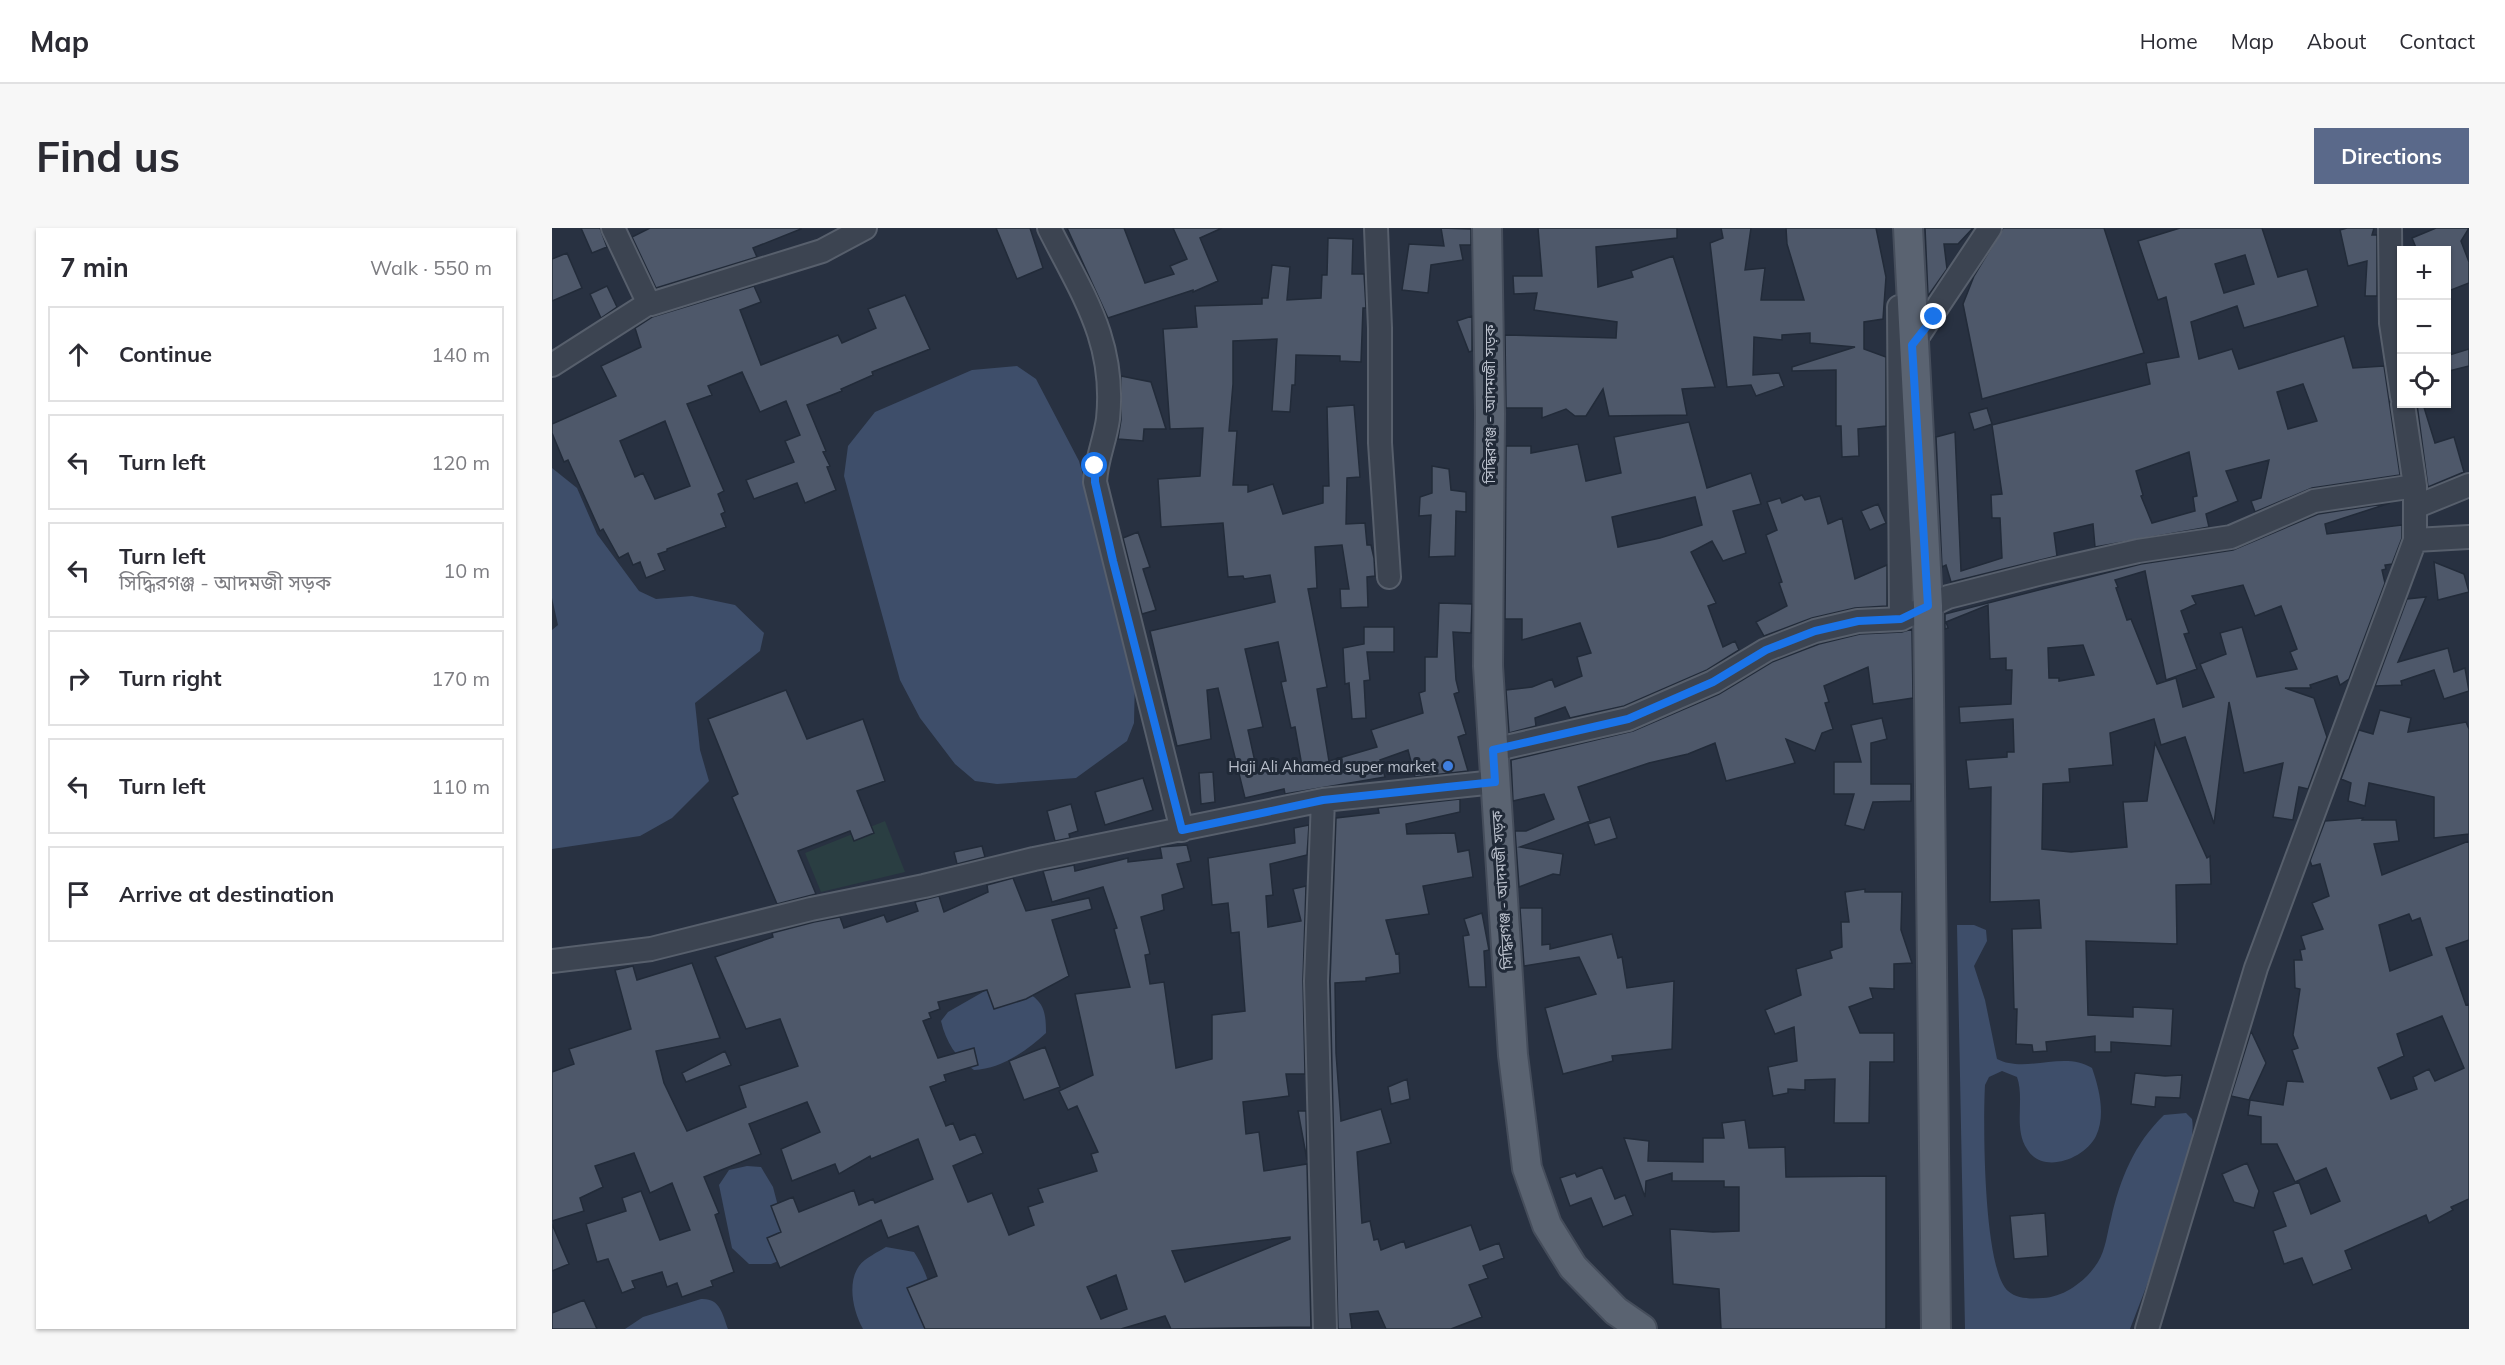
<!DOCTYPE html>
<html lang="en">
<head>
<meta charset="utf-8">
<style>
	body { margin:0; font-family:Mulish,"Noto Sans Bengali",sans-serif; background:#f7f7f7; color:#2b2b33 }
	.controls { position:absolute; right:18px; top:18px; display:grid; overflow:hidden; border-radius:0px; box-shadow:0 2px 4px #0004 }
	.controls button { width:54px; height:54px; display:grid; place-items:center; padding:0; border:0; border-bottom:2px solid #e1e1e2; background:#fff; color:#2b2b33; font:30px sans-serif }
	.stop { position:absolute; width:18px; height:18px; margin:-14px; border:4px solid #1a73e8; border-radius:50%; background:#fff }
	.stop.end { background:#1a73e8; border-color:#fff; box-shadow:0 2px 6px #0008 }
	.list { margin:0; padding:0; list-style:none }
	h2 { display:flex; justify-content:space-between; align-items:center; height:78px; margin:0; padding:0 24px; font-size:26px }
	h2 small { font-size:20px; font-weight:400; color:#7c7c81 }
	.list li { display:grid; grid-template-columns:39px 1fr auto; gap:18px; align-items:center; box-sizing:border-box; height:96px; margin:0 12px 12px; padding:0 12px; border:2px solid #e1e1e2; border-radius:0px }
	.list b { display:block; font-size:22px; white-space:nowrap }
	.list p { margin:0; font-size:20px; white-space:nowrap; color:#7c7c81 }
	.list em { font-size:20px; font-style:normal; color:#7c7c81 }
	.icon { flex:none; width:33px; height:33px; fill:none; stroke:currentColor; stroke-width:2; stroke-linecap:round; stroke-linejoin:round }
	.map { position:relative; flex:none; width:1917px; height:1101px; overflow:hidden; border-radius:0px }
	header { display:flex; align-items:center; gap:36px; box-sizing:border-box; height:84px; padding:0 30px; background:#fff; border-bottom:2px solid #e1e1e2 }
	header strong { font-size:28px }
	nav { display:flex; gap:33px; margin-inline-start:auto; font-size:21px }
	.intro { display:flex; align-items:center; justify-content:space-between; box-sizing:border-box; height:144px; padding:0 36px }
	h1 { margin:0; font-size:42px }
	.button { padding:15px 27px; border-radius:0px; background:#5a698a; color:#fff; font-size:21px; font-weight:700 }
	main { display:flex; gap:36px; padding:0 36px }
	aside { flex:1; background:#fff; border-radius:0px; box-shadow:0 2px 4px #0004 }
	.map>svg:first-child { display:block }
	.green { fill:#2a3e42 }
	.water { fill:#3e4e6a }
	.building { fill:#4e586a; stroke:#222b39; stroke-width:1.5; fill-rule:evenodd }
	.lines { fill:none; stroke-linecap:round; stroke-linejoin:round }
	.minor-casing { stroke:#575f6c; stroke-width:26 }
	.major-casing { stroke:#454d5b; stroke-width:32 }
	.minor { stroke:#3c4451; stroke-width:22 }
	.major { stroke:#5a6371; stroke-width:28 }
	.route { stroke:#1a73e8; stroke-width:8 }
	.shop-dot { fill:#3f7fe0; stroke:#202937; stroke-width:2 }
	.labels { text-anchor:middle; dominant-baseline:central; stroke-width:6; stroke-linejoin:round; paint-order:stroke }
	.street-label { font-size:15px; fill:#b9bfcb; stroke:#202937 }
	.poi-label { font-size:15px; fill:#b9bfcb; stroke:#202937; text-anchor:end }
</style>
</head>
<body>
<header>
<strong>Map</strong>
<nav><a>Home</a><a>Map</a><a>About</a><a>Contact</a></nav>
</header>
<div class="intro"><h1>Find us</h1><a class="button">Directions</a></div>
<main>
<aside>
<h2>7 min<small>Walk · 550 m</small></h2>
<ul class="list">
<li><svg class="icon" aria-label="ahead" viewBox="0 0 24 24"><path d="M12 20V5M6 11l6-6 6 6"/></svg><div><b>Continue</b></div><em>140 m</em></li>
<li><svg class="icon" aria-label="left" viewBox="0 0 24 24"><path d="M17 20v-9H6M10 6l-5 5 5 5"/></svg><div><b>Turn left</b></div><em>120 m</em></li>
<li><svg class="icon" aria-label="left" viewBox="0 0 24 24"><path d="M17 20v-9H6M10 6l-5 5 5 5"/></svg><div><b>Turn left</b><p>সিদ্ধিরগঞ্জ - আদমজী সড়ক</p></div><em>10 m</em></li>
<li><svg class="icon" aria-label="right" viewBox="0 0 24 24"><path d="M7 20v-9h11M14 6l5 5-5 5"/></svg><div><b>Turn right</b></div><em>170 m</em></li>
<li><svg class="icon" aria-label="left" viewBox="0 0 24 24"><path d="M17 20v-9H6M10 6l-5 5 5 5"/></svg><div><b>Turn left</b></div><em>110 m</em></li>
<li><svg class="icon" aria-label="arrive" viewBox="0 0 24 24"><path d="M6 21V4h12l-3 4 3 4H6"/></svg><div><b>Arrive at destination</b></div></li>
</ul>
</aside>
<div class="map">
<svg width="1917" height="1101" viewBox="0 0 1917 1101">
	<rect width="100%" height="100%" fill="#283141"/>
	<path class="green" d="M333,593L353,644L269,664L253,625Z"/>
	<path class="water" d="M465,138L484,151L527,233L560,351L583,449L582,495L575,513L524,550L445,556L423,553L403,536L368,490L348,452L292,248L296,218L323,184L420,142Z
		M0,240L25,260L45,306L87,363L104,371L140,368L183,377L212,405L208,423L143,475L148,522L157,553L120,590L88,608L0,621V402L6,397L0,370Z
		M1405,697H1422L1434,702L1435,713L1422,738L1433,772L1445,831C1474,846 1512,822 1540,840C1547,860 1554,887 1544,908C1533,931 1490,947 1475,921C1461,900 1473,871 1465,849L1450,843L1437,849L1433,857C1431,893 1431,1041 1456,1063C1465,1071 1479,1071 1491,1070C1513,1069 1535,1052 1546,1034C1554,1021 1555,1005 1559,991C1568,951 1582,916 1612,887L1634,885L1640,891C1647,926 1593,1062 1578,1101H1413Z
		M466,759C490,772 494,778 494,805C475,823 448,841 422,842C404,830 394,814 389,793L396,784L438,760Z
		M195,938L209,939L221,959L239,1028L219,1036H197L180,1020L167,957L177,942Z
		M334,1019L362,1024C377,1047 385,1075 378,1101H311C301,1083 295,1055 307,1038C313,1030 326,1024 334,1019Z
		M149,1071C168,1070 170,1085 176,1101H73L91,1089Z"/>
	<path class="building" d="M29,0H48L55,19L40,25Z
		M98,0H249V1L201,20L205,29L104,60L80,9Z
		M444,0H478L491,40L465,51Z
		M515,0H572L593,55L622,46L618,38L635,31L621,0H670L648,10L666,53L641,64V62L556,90Z
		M889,0L919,1V17H908L911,32L879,37L876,65L850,62L857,16L892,18Z
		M986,0H1125V10L1044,19L1046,59L1081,49L1079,43L1121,28L1163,159L1130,161L1135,187L1057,188L1051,161L1034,188H1023L1014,181L990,190V180H954L953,107L1064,110L1065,94L982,82L985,65L962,66L961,48H990Z
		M1169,0H1199L1193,42L1213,40L1209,72H1252L1235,16L1234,0H1324L1334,49L1331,91L1312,94V121L1334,129V198L1306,201L1307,228L1290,229L1289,198H1284V142L1240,143V139L1303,119L1258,115V105L1230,107V112L1202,109L1201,147L1227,145L1232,158L1204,168L1199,157L1175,159L1158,15L1171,10Z
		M1373,0H1421L1406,16H1392L1395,41L1376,68Z
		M1451,0H1552L1592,125L1430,171L1411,76L1422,48Z
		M1628,0H1710L1726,49L1755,41L1766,78L1692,100L1685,78L1639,94L1647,131L1680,121L1687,141L1792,108L1801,140L1832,138L1848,247L1760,260L1703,284L1699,273L1709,270L1717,232L1674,243L1686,273L1654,286L1657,299L1543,319L1541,296L1502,305L1505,328L1399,354L1394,337L1390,339L1384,209L1403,204L1409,343L1450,330L1448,290H1440L1439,267L1450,266L1440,197L1598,156L1594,135L1627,129L1614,69L1606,72L1586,13ZM1693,27L1702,56L1672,65L1663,36ZM1751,156L1765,193L1736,201L1725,164ZM1637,224L1645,268L1641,269L1643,283L1600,295L1589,268L1591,267L1584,243Z
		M1795,0H1822L1820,7H1825V68H1813L1815,33L1796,38L1788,2Z
		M1884,0H1917L1909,13L1917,34V55L1894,64V22H1865L1860,10Z
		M776,10L801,11L800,46H812L814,80H811L809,134L788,133V128L744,127L743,157H740L738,184L720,183L725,111L681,113V156L677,203H685L681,257H696V264L721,256L731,286L771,275V258H777L775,179L802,177L808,249L795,250L794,296L813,295L815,317H819L822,330L823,348L815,349L816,379L789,380L788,361H797L790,317L763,319L765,360L756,361L775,459L765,461L777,533L825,519L819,502L871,485L867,465L873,463V429H885L887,375L920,376L919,405L901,404L904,452L907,464L902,466L914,506L906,509L916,543L863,549L856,522L828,532L833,549L733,566L732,561L693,570L666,460L655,462L659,511L625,518L598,403L723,374L718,347L692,351L691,348L676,349L671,295L609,299L606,251L648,248L651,200L618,201L611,101L645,99L643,78L710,76V70H716L720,37L738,39L735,72L769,70L770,47H775ZM726,414L734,453L729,454L739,500L743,499L750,538L705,543L696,502L711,499L693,421Z
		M15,25L30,60L0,73V31Z
		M55,58L65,79L49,90L38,66Z
		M202,58L209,74L188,82L209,137L286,107L290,115L324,100L316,81L353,67L378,121L320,144L321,147L289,161L290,163L255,177L274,223L271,224L278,238L275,239L284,262L253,275L245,255L202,271L194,252L242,234L233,213L248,207L234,173L208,184L190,144L156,158L160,167L135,176L172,263L166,266L173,284L169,286L174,299L115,321V323L106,326L113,342L94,350L88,334L81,337L76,325L67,330L51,301L48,303L16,232L12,234L0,205V196L64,168L49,138L89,119L83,100L100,89ZM113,193L138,258L103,271L91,245L83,249L68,213Z
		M920,88V123L917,124L905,93Z
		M1917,121V138L1897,143L1894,128Z
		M569,148L599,154L614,201H592L591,213L566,211L569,192Z
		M1865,176H1871L1883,215L1902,209L1912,244L1876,259Z
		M1435,180L1440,196L1422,202L1417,185Z
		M1137,194L1155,260L1199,245L1209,276L1181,283L1194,325L1171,333L1160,313L1139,324L1164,375L1156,378L1171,419L1183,413L1187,422L1155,442L1072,478L1018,490L1013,479L983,490L984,498L957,505L954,462L980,459L1000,451L1003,459L1030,448L1025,429L1039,425L1028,395L970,412V391H953L954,218H979V225L1026,216L1034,253L1069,245L1062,209ZM1143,269L1150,297L1108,310L1066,319L1060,289Z
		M880,238L897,241L899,262L914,264V284L904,283L903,328L877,329L879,287L867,288L868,269L880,265Z
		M1250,267L1253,272L1268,268L1276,296L1290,290L1303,351L1335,337V378L1303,380L1260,390L1212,408L1204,394L1235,378L1227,355L1230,354L1214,307L1225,302L1215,274L1228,270L1230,275Z
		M1838,275L1773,296L1775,306L1850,297V310L1840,336L1833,337L1834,341L1830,342L1833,355L1797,451L1788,457L1785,448L1758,457L1759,460H1733L1762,470L1775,509L1756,561L1747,559L1741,592L1721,589L1731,535L1692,545L1677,474L1662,596L1633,509L1609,517L1602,491L1558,505L1561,537L1517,541L1518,554L1491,556L1490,621L1519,624L1575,619L1571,574L1595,573L1603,515L1655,630L1658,628L1659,656L1624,657L1625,716L1534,713L1536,787L1581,789V779L1621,781L1619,818L1559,814V824H1543V808L1494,814L1495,823L1481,824L1480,817L1464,816L1465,781H1462L1460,701L1489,700L1487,672L1438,674L1439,559L1417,561L1414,532L1455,529V524H1462L1461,491L1408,495L1407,479L1459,476L1460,442H1454V430L1438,431L1436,377L1394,394L1396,400L1393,401V386L1589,336L1681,322L1766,286ZM1593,343L1614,452L1645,441L1632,406L1637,405L1629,383L1644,376L1640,368L1691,357L1703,388L1729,378L1745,421L1738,424L1745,441L1705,449L1690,399L1668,405L1674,426L1648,436L1662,469L1631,479L1624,450L1605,456L1579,391L1575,392L1564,360L1566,359L1563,352ZM1531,417L1542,447L1507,453V450H1497L1496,420Z
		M1326,276L1334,295L1318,302L1309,283Z
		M586,304L598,339L591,341L604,382L590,386L571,310Z
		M1882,334L1912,346L1917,364L1886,372Z
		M1874,369L1846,434L1896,420L1902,444L1913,440L1917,463L1892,471L1882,442L1849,453L1850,457L1823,458L1855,371Z
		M812,399H842V424H815L818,452L812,453L814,490L800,491L797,455L793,456L791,420L812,416Z
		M1360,401L1361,470L1321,476L1316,439L1272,458L1277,474L1273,475L1281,501L1270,505L1263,523L1234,511L1243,535L1174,553L1163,515L1136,526L1097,535L1026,559L1038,593L968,619L1011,626L1008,647L1001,646L967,659L963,603H974L1002,591L992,566L961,573L959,532L1081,503L1167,466L1220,434L1267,416L1308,406L1350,404Z
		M234,462L255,511L311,491L333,553L305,563L322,605L302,613L298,603L246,623L264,666L225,676L180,569L186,566L156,491Z
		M1828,482L1859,490L1856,504L1914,494L1917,501V606L1882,610V569L1817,555L1813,578L1796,573L1799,555L1789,551L1807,502L1821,506Z
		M1330,490L1335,511L1319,515V556H1359V573L1321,574L1312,602L1293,597L1302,566H1282V534H1309L1299,497Z
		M661,544L663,574L649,576L647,545Z
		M591,550L601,582L553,597L543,564Z
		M908,571V584L854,596L855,606L903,605L906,624L917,622L921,649L871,658L877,686L834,692L844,726L847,725L848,745L814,750V753L783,755L784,825L789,893L829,881L839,915L805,924L810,995L818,993L822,1012L826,1011L829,1022L852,1013L854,1020L919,997L928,1022L947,1015L952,1030L931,1038L936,1050L917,1057L930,1089L899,1101H834L826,1083L798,1086L800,1101H786L778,753L784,590L827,585L826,580Z
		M519,576L526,603L517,606L518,610L503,613L495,583Z
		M1058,589L1065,610L1043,617L1036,596Z
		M1811,590L1810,592H1844L1847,613L1822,616L1830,647L1917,613V712L1894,720L1914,777L1917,776V971L1899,979L1901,982L1877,995L1874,987L1793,1023L1800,1041L1761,1057L1750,1030L1732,1036L1721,1003L1734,998L1721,964L1747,954L1759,986L1788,973L1774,940L1743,954L1725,916H1709V889L1696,887L1698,872L1731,877L1735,853L1751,854L1740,822L1746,820L1741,807L1748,761L1743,760L1742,732H1750L1748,722L1753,721L1749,708L1771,701L1760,675L1777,668L1768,636L1760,638L1758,633L1773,593ZM1857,686L1860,693L1868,690L1880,727L1838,743L1827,697ZM1890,788L1912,840L1883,853L1877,841L1861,849L1865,861L1839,871L1826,840L1852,828L1845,806Z
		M757,597L755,627L718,636L721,667L714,668L716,699L749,693L741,661L754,658L751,752L753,846H734L737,868L691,874L694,906L707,904L712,943L755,936L759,1099L619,1101L613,1088L569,1101H373L355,1060L385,1048L366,998L336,1010L329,992L228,1040L215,1010L229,1004L219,978L241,969L247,984L302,962L307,977L321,971L323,975L381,951L366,911L319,931L318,928L287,946L283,936L240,953L229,921L268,904L255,874L197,896L209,926L152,949L167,985L163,987L182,1044L159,1053L161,1058L130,1069L125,1055L115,1059L110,1044L80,1053L83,1060L70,1065L56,1031L45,1034L34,996L74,983L70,970L89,963L108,1012L138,1002L120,955L98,965L82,925L43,938L51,959L28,970L32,983L0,993V844L22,836L17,821L79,801L63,742L81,738L85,752L140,735L168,810L104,823L112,855L135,903L194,879L187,858L246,838L228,791L194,801L163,729L221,709L220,705L262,694L288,689L292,700L332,687L335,694L366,683L363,674L387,668L392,684L436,664L435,657L461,650L474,683L537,670L540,681L500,692L517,748L474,771L442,781L435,762L386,774L388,781L377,785L379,790L371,793L386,830L422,820L426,837L392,847L394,853L378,859L394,898L401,895L408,912L423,906L431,925L401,938L416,974L440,965L457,1007L482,997L476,979L491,974L486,961L545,943L539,926L546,924L525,878L516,882L507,863L541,847L523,766L578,759L562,701L565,700L551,659L500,674L491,643L522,637L523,643L576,630V634L610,630L608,619L635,617L639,633L625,636L632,660L610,667L612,682L589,689L598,726L593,727L598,756L612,754L624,840L660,831V787L693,783L687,704L679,705L676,675L660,677L656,630L743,615L742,600ZM738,1009V1011L633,1054L620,1023ZM564,1047L575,1081L549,1091L535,1059Z
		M430,618L433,629L405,636L402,624Z
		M1313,661V664H1350L1349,702L1360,735L1342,736V761L1318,760L1321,770L1297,779L1308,805H1342V834H1318L1317,895H1282L1283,851L1253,852V862L1236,861V865L1221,868L1216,839L1245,833L1242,799L1223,806L1213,782L1249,767L1244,741L1280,730L1278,723L1290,719L1289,694H1297L1293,664Z
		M968,680H990V717L998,716V721L1060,706L1066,730L1070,729L1075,760L1122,753L1120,821L1060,828L1061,833L1011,846L993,780L1044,766L1027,729L972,738Z
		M930,685L937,722L932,723L934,759H917L911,708L917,707L912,691Z
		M1699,803L1714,835L1697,872L1679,868Z
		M493,819L508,859L472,872L457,833Z
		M173,823L179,837L134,854L130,845Z
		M1583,845L1613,848L1630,847L1628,870L1604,869L1603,879L1579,876Z
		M855,851L858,871L839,876L836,859Z
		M746,883H754L755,932Z
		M1193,892L1197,920L1233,919L1234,949L1334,948V1101H1169L1167,1061L1121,1056L1118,1001L1161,1004L1187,1003V959H1172V953H1120V945L1094,953L1093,969L1072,910L1097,913L1096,933L1151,934V910H1172L1170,895Z
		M1695,935L1707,963L1702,980L1682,974L1670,946Z
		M1050,939L1063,971L1073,967L1081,987L1051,999L1039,970L1018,978L1008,950L1023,945L1025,949Z
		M1493,985L1496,1028L1462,1031L1458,988Z
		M0,996L17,1036L0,1043Z
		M32,1072L45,1101H0V1085Z"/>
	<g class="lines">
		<g class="minor-casing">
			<path id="minor" d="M61,0L96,74L99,76L270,23L313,0
				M497,0C530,66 564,113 556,191C553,213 544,232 543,254L630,602
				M824,0L828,100V215L837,349
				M1838,0L1839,95L1850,168
				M1347,79L1349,391
				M1360,117L1438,0
				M0,137L97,75
				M1851,176L1863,258
				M1863,279L1917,257
				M941,522L1076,491L1161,454L1214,422L1263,403L1306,393L1349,391L1396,369L1490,345L1586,323L1679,309L1762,273L1863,258V312
				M771,572L764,753L773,1101
				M0,733L99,721L259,681L372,658L482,631L771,572L943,554
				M1595,1101L1704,740L1863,312L1917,309"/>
		</g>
		<g class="major-casing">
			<path id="major" d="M935,0L938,186L936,438L961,827L975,940L995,997L1021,1039L1064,1083L1090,1101
				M1356,0L1376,378L1384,1101"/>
		</g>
		<use href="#minor" class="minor"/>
		<use href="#major" class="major"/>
	</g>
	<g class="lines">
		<path class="route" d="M543,238V254L561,333L630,602L771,572L943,554L941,522L1076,491L1161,454L1214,422L1263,403L1306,393L1349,391L1376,378L1360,117L1382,89"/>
	</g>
	<circle class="shop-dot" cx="896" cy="538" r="6"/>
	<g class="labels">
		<g class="street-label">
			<text transform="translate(937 176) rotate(-90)">সিদ্ধিরগঞ্জ - আদমজী সড়ক</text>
			<text transform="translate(950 662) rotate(-94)">সিদ্ধিরগঞ্জ - আদমজী সড়ক</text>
		</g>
		<g class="poi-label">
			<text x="884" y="538">Haji Ali Ahamed super market</text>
		</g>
	</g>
</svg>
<div class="controls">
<button>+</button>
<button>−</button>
<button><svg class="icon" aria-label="locate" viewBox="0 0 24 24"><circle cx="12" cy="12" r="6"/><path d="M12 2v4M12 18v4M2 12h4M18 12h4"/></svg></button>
</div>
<div class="stop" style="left:543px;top:238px"></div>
<div class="stop end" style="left:1382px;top:89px"></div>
</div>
</main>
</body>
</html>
